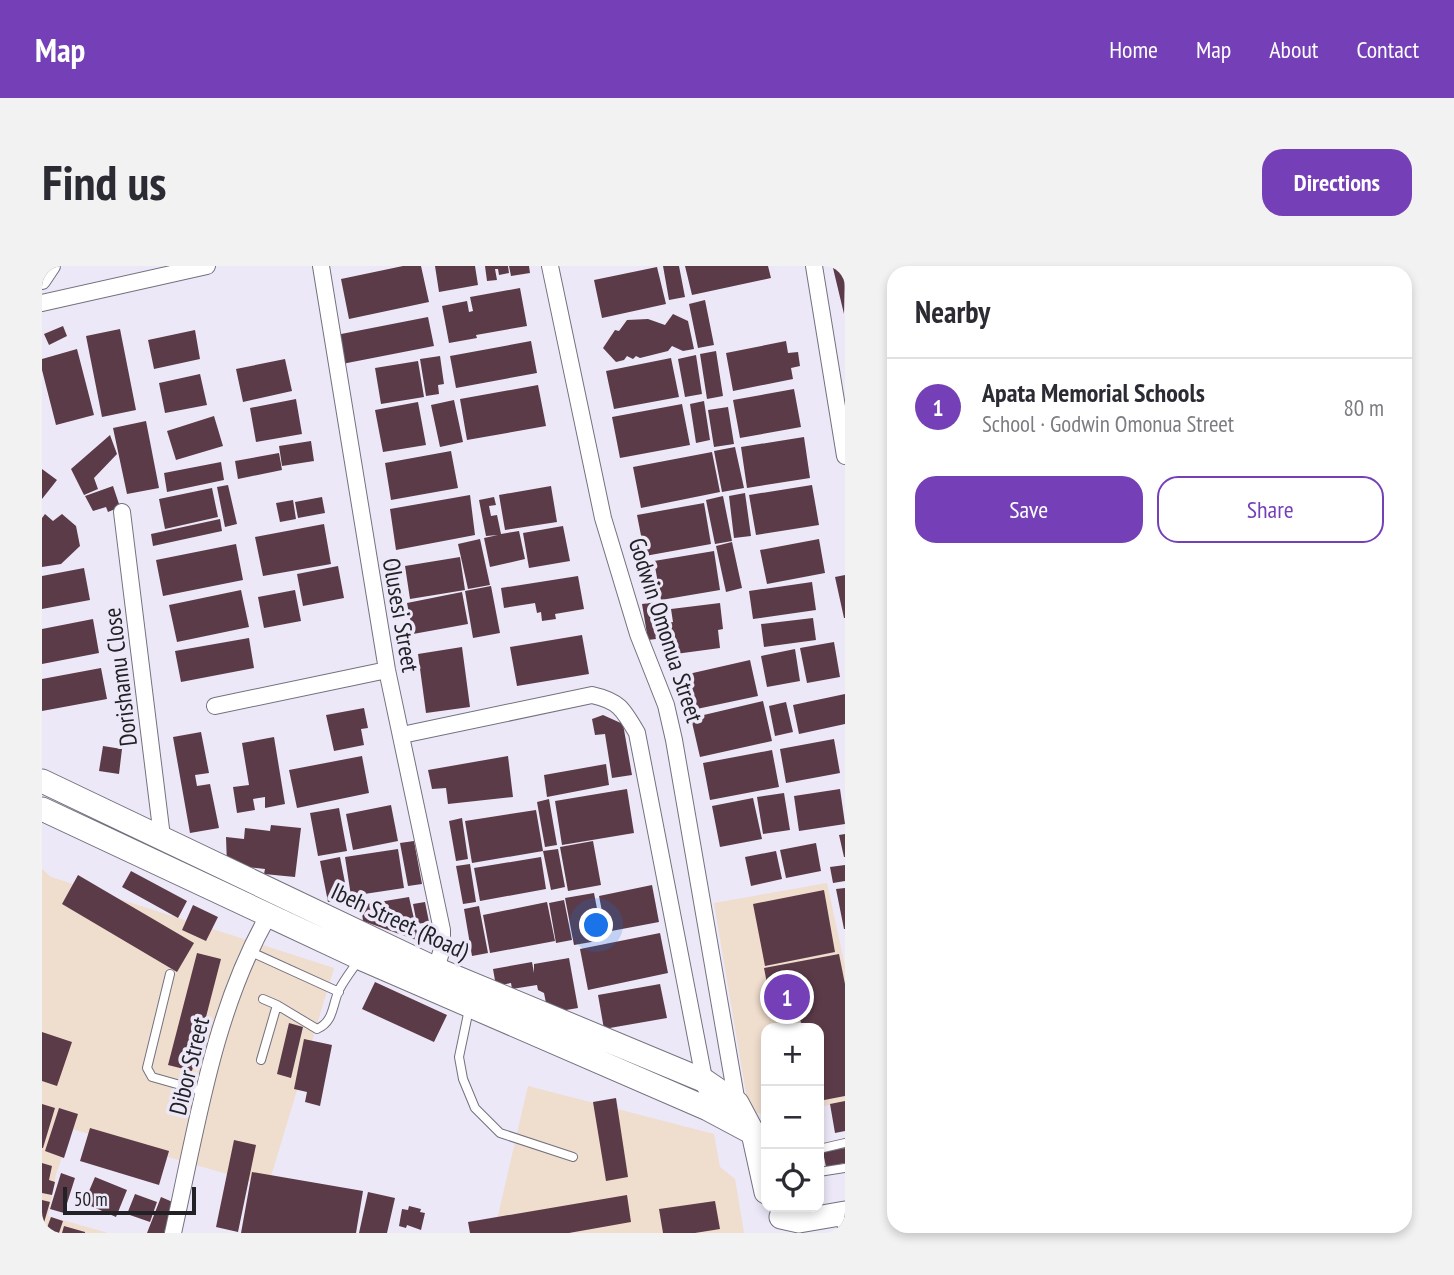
<!DOCTYPE html>
<html lang="en">
<head>
<meta charset="utf-8">
<style>
	body { margin:0; font-family:"PT Sans Narrow",sans-serif; background:#f2f2f3; color:#2b2b33 }
	.controls { position:absolute; right:21px; bottom:21px; display:grid; overflow:hidden; border-radius:14px; box-shadow:0 4px 10px #0003 }
	.controls button { width:63px; height:63px; display:grid; place-items:center; padding:0; border:0; border-bottom:2px solid #e1e1e2; background:#fff; color:#2b2b33; font:35px sans-serif }
	.scale { position:absolute; left:21px; bottom:18px; width:133px; box-sizing:border-box; padding-left:7px; border:4px solid #222126; border-top:0; font-size:19px; line-height:24px; white-space:nowrap; color:#222126; -webkit-text-stroke:5px #ece8f7; paint-order:stroke }
	.you { position:absolute; left:555px; top:660px; width:24px; height:24px; margin:-18px; border:5px solid #fff; border-radius:50%; background:#1a73e8; box-shadow:0 0 0 10px #1a73e833 }
	.badge { display:grid; place-items:center; width:46px; height:46px; border-radius:50%; background:#7540b7; color:#fff; font-size:23px; font-weight:700 }
	.pin { position:absolute; translate:-50% -50%; border:4px solid #fff; box-shadow:0 2px 7px #0006 }
	.list { margin:0; padding:0; list-style:none }
	h2 { display:flex; justify-content:space-between; align-items:center; height:91px; margin:0; padding:0 28px; font-size:30px }
	h2 small { font-size:23px; font-weight:400; color:#7c7c81 }
	.list li { display:grid; grid-template-columns:46px 1fr auto; gap:21px; align-items:center; box-sizing:border-box; height:98px; padding:0 28px; border-top:2px solid #e1e1e2 }
	.list b { display:block; font-size:26px; white-space:nowrap }
	.list p { margin:0; font-size:23px; white-space:nowrap; color:#7c7c81 }
	.list em { font-size:23px; font-style:normal; color:#7c7c81 }
	.actions { display:flex; gap:14px; padding:21px 28px }
	.actions a { flex:1; padding:16px 0; border:2px solid #7540b7; border-radius:21px; text-align:center; font-size:24px; color:#7540b7 }
	.actions .main { background:#7540b7; color:#fff }
	.icon { flex:none; width:38px; height:38px; fill:none; stroke:currentColor; stroke-width:2; stroke-linecap:round; stroke-linejoin:round }
	.map { position:relative; flex:none; width:803px; height:967px; overflow:hidden; border-radius:21px }
	header { display:flex; align-items:center; gap:42px; box-sizing:border-box; height:98px; padding:0 35px; background:#7540b7; color:#fff }
	header strong { font-size:33px }
	nav { display:flex; gap:38px; margin-inline-start:auto; font-size:24px }
	.intro { display:flex; align-items:center; justify-content:space-between; box-sizing:border-box; height:168px; padding:0 42px }
	h1 { margin:0; font-size:49px }
	.button { padding:18px 32px; border-radius:21px; background:#7540b7; color:#fff; font-size:24px; font-weight:700 }
	main { display:flex; gap:42px; padding:0 42px }
	aside { flex:1; background:#fff; border-radius:21px; box-shadow:0 4px 10px #0003 }
	.map>svg:first-child { display:block }
	.education { fill:#efddcd }
	.building { fill:#5c3b48 }
	.lines { fill:none; stroke-linecap:round; stroke-linejoin:round }
	.lane-casing { stroke:#74717e; stroke-width:10 }
	.street-casing { stroke:#74717e; stroke-width:18 }
	.secondary-casing { stroke:#74717e; stroke-width:25 }
	.lane { stroke:#fff; stroke-width:8 }
	.street { stroke:#fff; stroke-width:16 }
	.secondary { stroke:#fff; stroke-width:23 }
	.labels { text-anchor:middle; dominant-baseline:central; stroke-width:7; stroke-linejoin:round; paint-order:stroke }
	.street-label { font-size:24px; fill:#222126; stroke:#ece8f7 }
</style>
</head>
<body>
<header>
<strong>Map</strong>
<nav><a>Home</a><a>Map</a><a>About</a><a>Contact</a></nav>
</header>
<div class="intro"><h1>Find us</h1><a class="button">Directions</a></div>
<main>
<div class="map">
<svg width="803" height="967" viewBox="0 0 803 967">
	<rect width="100%" height="100%" fill="#ece8f7"/>
	<path class="education" d="M0,603L9,611L292,702L226,920L30,863L14,908L6,950L66,967H0Z
		M785,617L803,700V836L777,841V762H724V849L707,845L672,637Z
		M486,820L672,868L678,901L693,913L702,967H452Z"/>
	<path class="building" d="M361,0H379L387,36L307,53L299,13Z
		M393,0H433L436,19L397,26Z
		M443,0H466L467,7L457,9L456,3H453L455,14L445,15Z
		M467,0H487L488,7L469,10Z
		M621,0H637L643,31L627,34Z
		M643,0H726L729,12L650,29Z
		M800,0H803L802,48L791,2Z
		M615,1L624,38L560,52L552,14Z
		M478,22L485,60L434,69L435,72L407,77L400,40L425,35L427,46L431,45L428,31Z
		M663,34L672,79L656,82L647,38Z
		M631,48L646,55L652,83L641,85L630,80L626,85L598,92L594,90L591,93L585,90L582,94L574,96L561,82L573,64L577,65L585,54L606,53L623,59Z
		M386,51L392,80L300,98L294,69Z
		M21,60L25,70L7,79L2,68Z
		M78,63L94,144L60,151L44,70Z
		M153,64L158,93L112,103L106,74Z
		M489,75L495,107L414,122L408,90Z
		M744,75L746,87L756,86L758,100L749,102L751,113L691,125L684,87Z
		M35,83L52,149L14,159L0,104V93Z
		M674,85L681,130L665,133L658,88Z
		M654,89L660,128L643,131L636,93Z
		M398,90L402,118L396,119L397,128L384,130L378,93Z
		M629,92L637,131L572,143L564,105Z
		M243,93L250,125L201,136L194,103Z
		M376,95L382,131L339,138L333,102Z
		M158,108L165,139L123,147L117,117Z
		M496,119L504,160L425,174L418,133Z
		M752,123L759,161L698,172L691,134Z
		M254,133L260,168L214,176L208,142Z
		M412,134L421,176L398,181L389,139Z
		M662,135L668,174L654,177L648,138Z
		M376,136L384,179L341,186L333,144Z
		M640,138L648,179L578,192L570,151Z
		M686,141L692,178L672,181L666,144Z
		M172,150L181,180L134,194L125,165Z
		M104,155L117,222L85,228L71,162Z
		M68,169L75,188L52,212L56,223L42,229L29,203Z
		M762,171L768,212L705,222L699,181Z
		M269,175L272,195L240,200L237,180Z
		M693,181L702,222L680,226L672,185Z
		M409,185L416,222L349,234L343,197Z
		M670,186L678,226L599,242L591,201Z
		M237,187L240,204L196,213L193,195Z
		M179,196L182,214L125,226L122,207Z
		M0,203L15,214L0,233Z
		M186,219L195,258L183,261L175,221Z
		M770,219L777,259L714,269L707,229Z
		M71,220L78,241L66,246L64,241L51,245L43,230Z
		M509,220L515,256L463,264L457,229Z
		M170,222L176,251L123,263L117,233Z
		M703,227L709,270L692,272L687,230Z
		M428,229L433,269L354,284L348,243Z
		M681,230L690,275L673,278L664,234Z
		M280,231L283,247L256,252L253,236Z
		M452,231L454,239L447,240L449,250L455,249L459,268L477,265L483,293L448,301L442,272L456,269L444,270L437,234Z
		M251,234L254,253L238,256L234,237Z
		M662,237L669,278L603,290L595,249Z
		M3,248L11,255L20,248L34,260L38,280L19,298L0,301V252Z
		M178,253L180,265L111,280L109,268Z
		M282,258L289,298L221,310L213,271Z
		M521,260L528,295L487,302L481,267Z
		M438,273L448,319L426,323L416,278Z
		M777,273L783,307L725,318L718,284Z
		M690,276L700,322L684,326L674,280Z
		M194,278L201,314L121,330L114,294Z
		M672,285L678,324L619,334L612,295Z
		M418,291L423,324L368,333L363,300Z
		M355,296L362,332L349,334L342,298Z
		M296,300L302,332L261,340L255,308Z
		M42,302L48,334L0,343V310Z
		M803,309V352H802L793,311Z
		M536,310L542,343L513,348L514,353L500,355L499,346L495,347L493,337L462,342L459,322Z
		M770,316L774,344L711,353L707,325Z
		M449,320L458,367L431,372L423,325Z
		M199,324L207,361L135,376L127,339Z
		M253,324L259,355L222,362L216,331Z
		M420,326L426,358L371,368L365,337Z
		M616,336L622,372L606,374L600,338Z
		M678,337L681,363L676,364L678,382L626,389L622,358L631,356L629,343Z
		M771,352L774,374L722,381L719,358Z
		M51,353L57,387L0,398V363Z
		M540,369L547,408L475,420L468,381Z
		M207,372L212,402L139,416L133,385Z
		M792,376L798,411L765,417L758,382Z
		M420,381L428,441L384,447L376,388Z
		M753,383L758,415L725,421L719,390Z
		M708,394L716,430L650,444L642,409Z
		M59,402L65,433L0,445V413Z
		M803,428V458L757,468L751,439Z
		M721,435L730,475L658,491L649,452Z
		M744,436L751,466L733,470L727,440Z
		M322,442L326,462L319,463L322,479L292,485L284,449Z
		M561,449L581,458L590,509L570,512L563,468L553,469L550,453Z
		M159,466L167,507L153,509L155,520L168,518L177,562L148,567L131,471Z
		M232,471L243,538L223,542V531L211,533L213,544L195,547L191,521L207,519L200,477Z
		M792,473L798,507L744,517L738,483Z
		M61,480L80,483L77,508L57,505Z
		M730,484L737,521L668,534L661,497Z
		M320,490L327,527L255,542L247,504Z
		M466,490L471,531L406,538L404,522L390,523L386,504Z
		M564,498L567,519L505,531L502,509Z
		M585,523L592,567L520,579L513,535Z
		M798,523L803,558L757,565L752,530Z
		M742,527L748,564L721,568L715,531Z
		M711,532L720,573L678,581L670,540Z
		M507,533L515,579L503,581L495,536Z
		M349,539L356,575L311,584L304,548Z
		M297,542L305,585L276,590L268,547Z
		M494,544L501,585L430,597L423,555Z
		M420,552L426,593L414,595L407,555Z
		M229,559L259,562L253,611L222,608L223,603L185,599L184,571L202,573L203,562L228,565Z
		M803,568V591H802L797,569Z
		M372,575L380,618L366,620L358,577Z
		M551,575L559,619L526,625L518,581Z
		M774,577L779,605L744,612L738,584Z
		M356,583L362,622L309,630L303,591Z
		M516,583L523,621L509,624L501,585Z
		M734,585L740,613L709,620L703,591Z
		M298,591L306,632L286,636L278,595Z
		M499,591L504,623L438,635L432,602Z
		M428,598L434,636L421,638L414,600Z
		M803,599V615L791,617L788,601Z
		M89,605L145,635L136,652L80,621Z
		M36,609L152,677L135,706L20,638Z
		M610,619L617,656L564,666L557,630Z
		M803,622V663H802L794,623Z
		M782,624L793,686L723,700L711,638Z
		M552,627L561,674L532,679L523,632Z
		M367,631L377,675L321,655L319,639Z
		M522,634L530,674L514,677L507,637Z
		M383,636L387,656L375,658L371,638Z
		M505,636L513,675L448,687L441,649Z
		M151,639L176,651L164,675L140,664Z
		M437,640L446,687L430,690L422,643Z
		M618,667L626,707L546,724L538,683Z
		M155,687L179,693L150,805L126,799Z
		M797,688L803,718V830L777,835V762H760L755,738L730,743L722,702Z
		M527,692L536,742L506,747L502,727L496,724L495,719L470,723L469,717L454,720L451,703L490,696L492,707V698Z
		M333,716L405,749L392,776L320,743Z
		M618,718L625,752L562,763L556,729Z
		M247,757L261,761L249,812L235,808Z
		M0,766L30,776L15,820L0,815Z
		M262,773L290,779L278,840L263,836L265,826L252,823Z
		M574,832L586,911L564,915L551,836Z
		M803,835V865L793,867L788,838Z
		M0,838L13,842L1,882H0Z
		M17,842L36,848L22,892L3,885Z
		M48,862L127,885L117,919L38,895Z
		M192,874L214,879L196,966L174,961Z
		M803,882V897L784,901L781,886Z
		M0,897L10,900L7,914L13,916L10,929L0,927Z
		M210,906L321,925L314,967H199Z
		M19,907L33,912L22,947L8,943Z
		M53,911L85,924L74,951L42,937Z
		M326,926L353,932L345,967H317Z
		M93,928L115,936L108,956L85,948Z
		M585,929L589,956L527,967H428L426,956Z
		M119,931L133,937L122,967H105Z
		M0,934L8,936L1,960H0Z
		M673,935L678,963L653,967H621L617,943Z
		M367,940L379,943L378,946L383,947L379,964L365,959L364,962L357,960L360,943L366,944Z
		M9,951L21,955L17,967H3Z
		M22,960L43,966V967H20Z"/>
	<g class="lines">
		<g class="lane-casing">
			<path id="lane" d="M207,685L297,726
				M128,708L105,802L110,811L163,826
				M221,733L235,739
				M427,743L417,791L421,813L433,842L458,867L531,891
				M219,794L235,739L275,763C292,756 290,739 297,724C302,714 310,704 316,695
				M777,883L803,877
				M777,906L803,902
				M798,951L801,967"/>
		</g>
		<g class="street-casing">
			<path id="street" d="M279,0L345,404L400,664V683L394,703
				M508,0L561,252L596,368L624,439L632,474L696,843
				M772,0L803,190
				M0,15L10,0
				M0,37L165,0
				M80,246L120,571
				M173,440L345,404
				M360,469L550,429C577,435 581,443 595,467L664,823
				M131,967C155,860 171,747 226,650"/>
		</g>
		<g class="secondary-casing">
			<path id="secondary" d="M0,515L394,703L663,815L695,837L711,867L724,926
				M0,543L318,692L666,843L711,867
				M739,951L757,955L803,947"/>
		</g>
		<use href="#lane" class="lane"/>
		<use href="#street" class="street"/>
		<use href="#secondary" class="secondary"/>
	</g>
	<g class="labels">
		<g class="street-label">
			<text transform="translate(359 349) rotate(80)">Olusesi Street</text>
			<text transform="translate(624 364) rotate(72)">Godwin Omonua Street</text>
			<text transform="translate(78 411) rotate(-97)">Dorishamu Close</text>
			<text transform="translate(358 655) rotate(25)">Ibeh Street (Road)</text>
			<text transform="translate(147 800) rotate(-76)">Dibor Street</text>
		</g>
	</g>
</svg>
<div class="controls">
<button>+</button>
<button>−</button>
<button><svg class="icon" aria-label="locate" viewBox="0 0 24 24"><circle cx="12" cy="12" r="6"/><path d="M12 2v4M12 18v4M2 12h4M18 12h4"/></svg></button>
</div>
<div class="scale">50 m</div>
<div class="you"></div>
<div class="pin badge" style="left:745px;top:731px">1</div>
</div>
<aside>
<h2>Nearby<small></small></h2>
<ul class="list">
<li><span class="badge">1</span><div><b>Apata Memorial Schools</b><p>School · Godwin Omonua Street</p></div><em>80 m</em></li>
</ul>
<div class="actions"><a class="main">Save</a><a>Share</a></div>
</aside>
</main>
</body>
</html>
